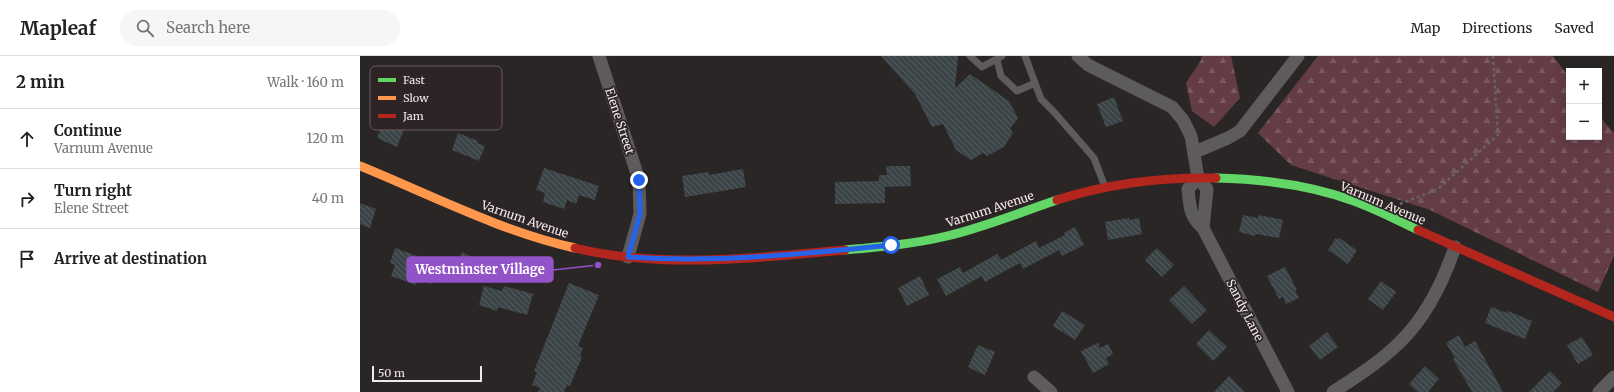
<!DOCTYPE html>
<html lang="en">
<head>
<meta charset="utf-8">
<style>
	body { margin:0; font-family:Merriweather,serif; background:#f6f6f6; color:#222 }
	.controls { position:absolute; right:12px; top:12px; display:grid; overflow:hidden; border-radius:0px; box-shadow:0 4px 16px #0002 }
	.controls button { width:36px; height:36px; display:grid; place-items:center; padding:0; border:0; border-bottom:1px solid #e0e0e0; background:#fff; color:#222; font:20px sans-serif }
	.scale { position:absolute; left:12px; bottom:10px; width:110px; box-sizing:border-box; padding-left:4px; border:2px solid #f0e9ea; border-top:0; font-size:11px; line-height:14px; white-space:nowrap; color:#f0e9ea; -webkit-text-stroke:3px #2e2325; paint-order:stroke }
	.stop { position:absolute; width:12px; height:12px; margin:-9px; border:3px solid #2563eb; border-radius:50%; background:#fff }
	.stop.end { background:#2563eb; border-color:#fff; box-shadow:0 1px 4px #0008 }
	.list { margin:0; padding:0; list-style:none }
	h2 { display:flex; justify-content:space-between; align-items:center; height:52px; margin:0; padding:0 16px; font-size:17px }
	h2 small { font-size:13px; font-weight:400; color:#767676 }
	.list li { display:grid; grid-template-columns:26px 1fr auto; gap:12px; align-items:center; box-sizing:border-box; height:60px; padding:0 16px; border-top:1px solid #e0e0e0 }
	.list b { display:block; font-size:15px; white-space:nowrap }
	.list p { margin:0; font-size:13px; white-space:nowrap; color:#767676 }
	.list em { font-size:13px; font-style:normal; color:#767676 }
	.icon { flex:none; width:22px; height:22px; fill:none; stroke:currentColor; stroke-width:2; stroke-linecap:round; stroke-linejoin:round }
	.map { position:relative; flex:none; width:1254px; height:336px; overflow:hidden }
	header { display:flex; align-items:center; gap:24px; box-sizing:border-box; height:56px; padding:0 20px; background:#fff; border-bottom:1px solid #e0e0e0 }
	header strong { font-size:19px }
	nav { display:flex; gap:22px; margin-inline-start:auto; font-size:14px }
	.search { width:280px; height:36px; background:#f6f6f6; display:flex; align-items:center; gap:10px; box-sizing:border-box; padding:0 14px; border-radius:22px; color:#767676; font-size:15px }
	main { display:flex }
	aside { flex:1; background:#fff }
	.map>svg:first-child { display:block }
	.forest { fill:url(#forest-firs) }
	.building { fill:url(#building-back-hatch) }
	.lines { fill:none; stroke-linecap:round; stroke-linejoin:round }
	.path { stroke:#666464; stroke-width:2.5; stroke-dasharray:3 3; stroke-linecap:butt }
	.lane { stroke:#5e5b5c; stroke-width:7 }
	.street { stroke:#5e5b5c; stroke-width:13 }
	.fast { stroke:#63d668; stroke-width:9 }
	.slow { stroke:#ff974d; stroke-width:9 }
	.jam { stroke:#b3261e; stroke-width:9 }
	.route { stroke:#2563eb; stroke-width:5 }
	.labels { text-anchor:middle; dominant-baseline:central; stroke-width:3.5; stroke-linejoin:round; paint-order:stroke }
	.street-label { font-size:12px; fill:#f0e9ea; stroke:#2e2325 }
	.key { fill:#2e2325; stroke:#685e60; stroke-width:1 }
	.key-label { font-size:11px; fill:#f0e9ea }
	.leader { fill:none; stroke:#9252c8; stroke-width:1.5 }
	.callout-dot { fill:#9252c8; stroke:#2e2325; stroke-width:1.5 }
	.callout { fill:#9252c8; stroke:#9252c8; stroke-width:1.5 }
	.callout-label { font-size:13px; text-anchor:middle; font-weight:bold; fill:#fff }
</style>
</head>
<body>
<header>
<strong>Mapleaf</strong>
<div class="search"><svg class="icon" aria-label="search" viewBox="0 0 24 24"><circle cx="10" cy="10" r="6"/><path d="M15 15l6 6"/></svg>Search here</div>
<nav><a>Map</a><a>Directions</a><a>Saved</a></nav>
</header>
<main>
<aside>
<h2>2 min<small>Walk · 160 m</small></h2>
<ul class="list">
<li><svg class="icon" aria-label="ahead" viewBox="0 0 24 24"><path d="M12 20V5M6 11l6-6 6 6"/></svg><div><b>Continue</b><p>Varnum Avenue</p></div><em>120 m</em></li>
<li><svg class="icon" aria-label="right" viewBox="0 0 24 24"><path d="M7 20v-9h11M14 6l5 5-5 5"/></svg><div><b>Turn right</b><p>Elene Street</p></div><em>40 m</em></li>
<li><svg class="icon" aria-label="arrive" viewBox="0 0 24 24"><path d="M6 21V4h12l-3 4 3 4H6"/></svg><div><b>Arrive at destination</b></div></li>
</ul>
</aside>
<div class="map">
<svg width="1254" height="336" viewBox="0 0 1254 336">
	<defs>
		<pattern id="forest-firs" width="22" height="20" patternUnits="userSpaceOnUse"><rect width="22" height="20" fill="#643c46"/><path d="M5 1l3.5 6h-7zM16 11l3.5 6h-7z" fill="#7a5861"/></pattern>
		<pattern id="building-back-hatch" width="6" height="6" patternUnits="userSpaceOnUse"><rect width="6" height="6" fill="#3b4446"/><path d="M-1 5l2 2M0 0l6 6M5-1l2 2" fill="none" stroke="#585f61"/></pattern>
	</defs>
	<rect width="100%" height="100%" fill="#2b2626"/>
	<path class="forest" d="M842,0H871L880,42L854,71L832,55L826,27L841,4Z
		M958,0H1193L1209,21V81H1239V60L1254,77V200L1238,236L1070,154L931,109L898,77Z"/>
	<path class="building" d="M521,0H598L595,32L610,18L649,45L658,62L650,73L653,77L644,91L627,100L623,97L611,104L596,94L583,68L572,71L555,38Z
		M754,41L763,65L746,71L737,48Z
		M24,65L44,74L37,91L17,82Z
		M98,77L118,85L117,87L125,90L119,105L92,94Z
		M526,110H550L551,130L525,131V147L475,148V126L519,125V119H527Z
		M184,112L239,130L235,144L219,139L216,148L207,144L204,153L183,146L185,137L176,134Z
		M383,113L386,131L325,141L322,120L349,116V119Z
		M0,147L16,153L10,172L0,168Z
		M883,159L898,162L899,159L923,164L919,182L896,178L895,180L879,176Z
		M769,162V164L779,162L782,178L748,184L745,166Z
		M715,171L724,189L702,200L699,194L663,213L660,207L625,226L622,220L586,240L577,223L600,211L603,217L637,198L641,204L676,185L679,192L705,179L704,177Z
		M976,182L977,183L979,182L997,194L988,208L968,194Z
		M35,192L57,200L54,207L76,215L71,228L58,223L56,229L31,220L35,209L30,207Z
		M797,192L814,209L802,221L785,204Z
		M102,196L122,206L116,221L95,211Z
		M925,211L937,234L935,235L939,242L926,248L923,241L919,243L907,220Z
		M560,220L569,239L547,250L538,232Z
		M1021,225L1036,236L1023,254L1008,243Z
		M209,227L239,239L218,290L223,292L220,300L222,301L210,330L207,329L204,336H178L180,332L172,329L177,316L174,315Z
		M124,230L142,235L144,230L173,238L167,259L138,251L137,255L119,249Z
		M824,230L847,254L832,268L809,244Z
		M1131,251L1147,257L1148,255L1172,265L1165,283L1125,267Z
		M702,255L725,269L715,284L693,270Z
		M849,274L867,291L853,305L836,288Z
		M967,276L978,291L960,304L949,290Z
		M1099,279L1105,291L1115,285L1143,336H1112L1093,303L1095,302L1086,287Z
		M1222,281L1233,299L1218,308L1207,289Z
		M738,287L740,292L748,288L753,298L746,302L749,308L733,317L721,295Z
		M618,289L635,296L625,319L608,311Z
		M1065,310L1079,323L1068,336H1058L1049,328Z
		M1190,315L1202,327L1193,336H1169Z
		M869,320L885,336H854Z"/>
	<g class="lines">
		<path class="path" d="M1040,148L1078,133L1138,79L1133,0"/>
		<path class="lane" d="M610,0L622,11L642,0
			M665,0L681,43L694,56L734,102L745,131
			M637,4L641,20L657,35L675,27"/>
		<path class="street" d="M239,0L279,124L280,158L268,201
			M718,0L728,9L812,51L823,64L831,80L838,122
			M835,96L868,82L880,75L938,0
			M838,122L828,133C830,150 829,160 843,172L928,336
			M838,122L847,133L843,172
			M674,321L691,336
			M973,336C996,321 1020,306 1040,286C1067,260 1083,226 1095,191
			M1239,336L1254,321"/>
		<path class="fast" d="M856,122C903,123 950,129 994,145C1016,153 1037,164 1058,174
			M485,194C519,191 554,188 587,180C625,171 661,156 697,144"/>
		<path class="slow" d="M0,110C71,139 140,175 215,192"/>
		<path class="jam" d="M697,144C749,127 802,121 856,122
			M1058,174L1254,261
			M215,192C302,213 396,202 485,194"/>
	</g>
	<g class="lines">
		<path class="route" d="M279,124L280,158L268,201C356,207 443,198 531,189"/>
	</g>
	<g class="labels">
		<g class="street-label">
			<text transform="translate(260 65) rotate(72)">Elene Street</text>
			<text transform="translate(1023 147) rotate(23)">Varnum Avenue</text>
			<text transform="translate(630 153) rotate(-18)">Varnum Avenue</text>
			<text transform="translate(165 163) rotate(19)">Varnum Avenue</text>
			<text transform="translate(885 254) rotate(63)">Sandy Lane</text>
		</g>
	</g>
	<rect x="10" y="10" width="132" height="64" rx="6" class="key"/>
	<rect x="18" y="22" width="18" height="4" fill="#63d668"/>
	<rect x="18" y="40" width="18" height="4" fill="#ff974d"/>
	<rect x="18" y="58" width="18" height="4" fill="#b3261e"/>
	<g class="key-label">
		<text x="43" y="28">Fast</text>
		<text x="43" y="46">Slow</text>
		<text x="43" y="64">Jam</text>
	</g>
	<path class="leader" d="M238 209L193 214"/>
	<circle class="callout-dot" cx="238" cy="209" r="4"/>
	<rect class="callout" x="47" y="201" width="146" height="25" rx="4"/>
	<g class="callout-label">
		<text x="120" y="218">Westminster Village</text>
	</g>
</svg>
<div class="controls">
<button>+</button>
<button>−</button>
</div>
<div class="scale">50 m</div>
<div class="stop" style="left:531px;top:189px"></div>
<div class="stop end" style="left:279px;top:124px"></div>
</div>
</main>
</body>
</html>
